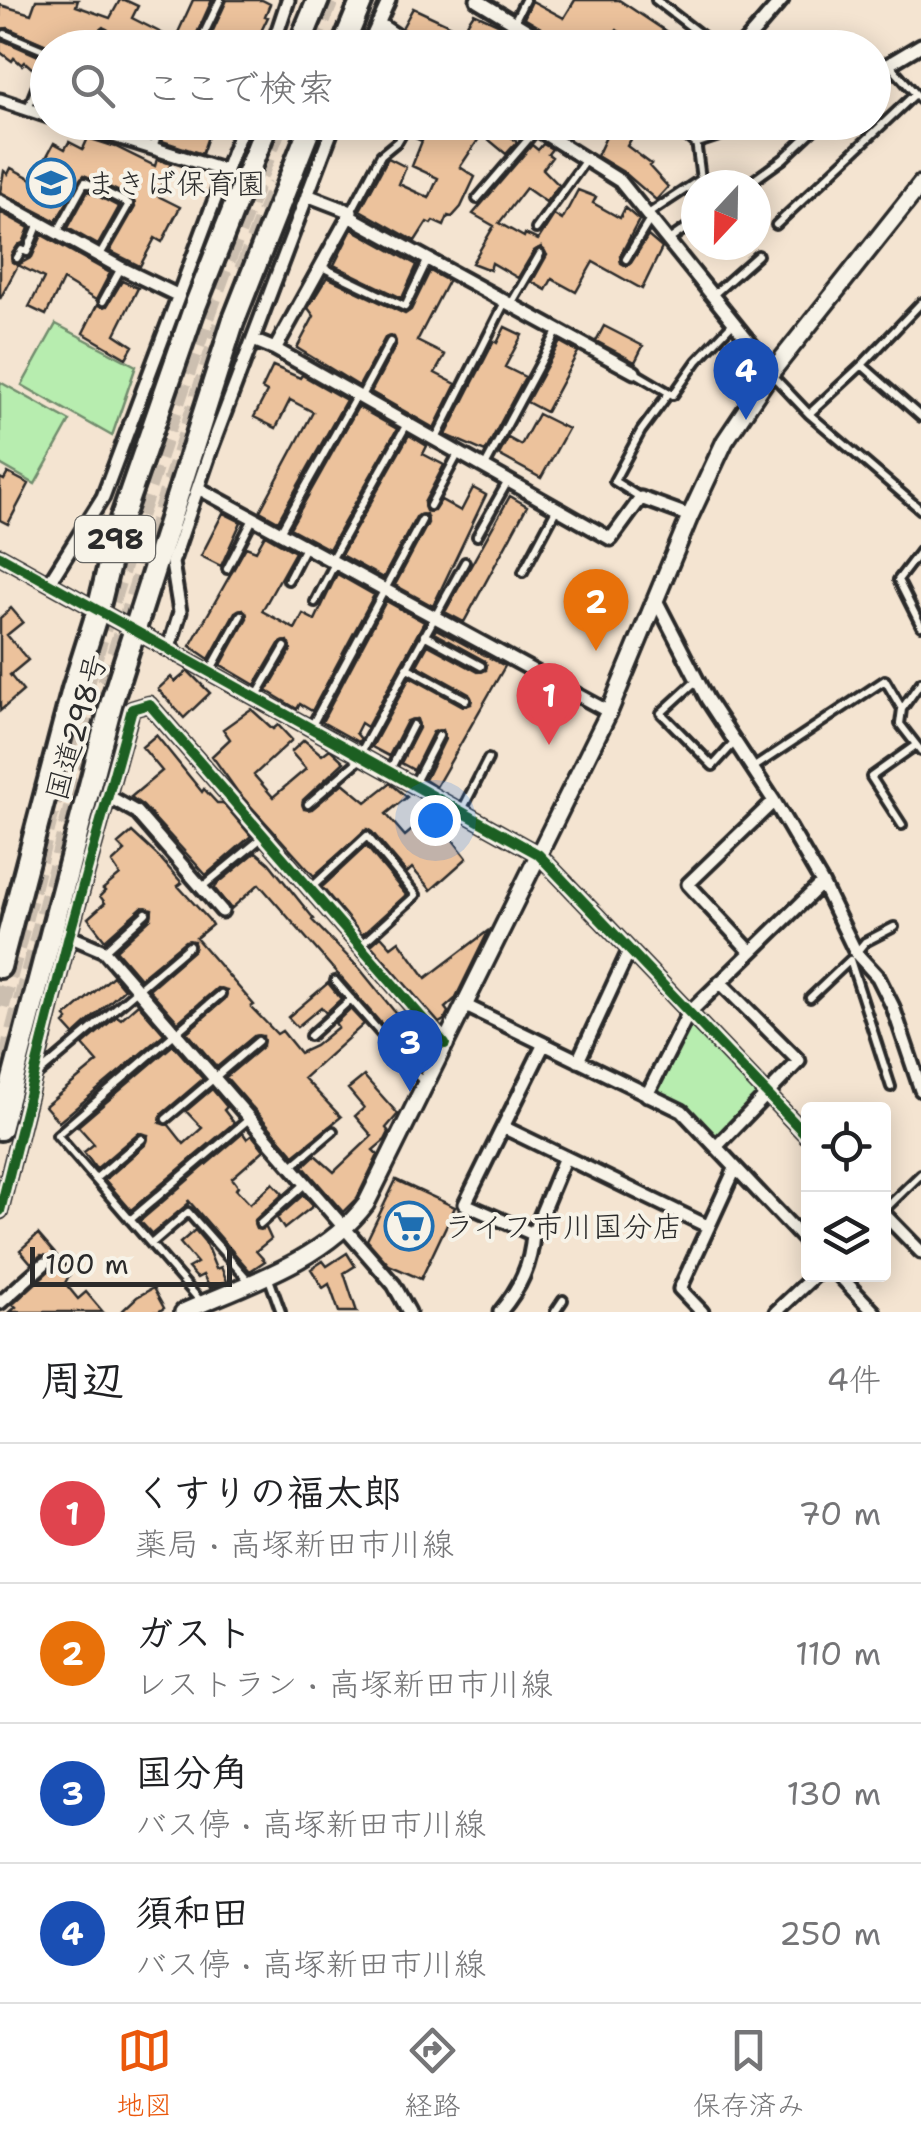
<!DOCTYPE html>
<html lang="ja">
<head>
<meta charset="utf-8">
<style>
	body { margin:0; font-family:"Shantell Sans","Klee One",sans-serif; background:#f2f2f2; color:#202124 }
	.controls { position:absolute; right:30px; bottom:30px; display:grid; overflow:hidden; border-radius:10px; box-shadow:0 5px 25px #0003 }
	.controls button { width:90px; height:90px; display:grid; place-items:center; padding:0; border:0; border-bottom:2px solid #e0e0e0; background:#fff; color:#202124; font:50px sans-serif }
	.compass { position:absolute; left:681px; top:170px; width:90px; height:90px; border-radius:50%; background:#fff; box-shadow:0 5px 25px #0003; rotate:202deg }
	.scale { position:absolute; left:30px; bottom:25px; width:202px; box-sizing:border-box; padding-left:10px; border:5px solid #2b2b2b; border-top:0; font-size:28px; line-height:35px; white-space:nowrap; color:#2b2b2b; -webkit-text-stroke:8px #f7f3e8; paint-order:stroke }
	.you { position:absolute; left:435px; top:820px; width:35px; height:35px; margin:-25px; border:8px solid #fff; border-radius:50%; background:#1a73e8; box-shadow:0 0 0 15px #1a73e833 }
	.badge { display:grid; place-items:center; width:65px; height:65px; border-radius:50%; background:#ea580c; color:#fff; font-size:32px; font-weight:700 }
	.pin { position:absolute; translate:-50% -82px; filter:drop-shadow(0 2px 5px #0008) }
	.pin::after { content:''; position:absolute; top:52px; width:35px; height:30px; background:inherit; clip-path:polygon(0 0,100% 0,50% 100%) }
	.list { margin:0; padding:0; list-style:none }
	h2 { display:flex; justify-content:space-between; align-items:center; height:130px; margin:0; padding:0 40px; font-size:42px }
	h2 small { font-size:32px; font-weight:400; color:#757577 }
	.list li { display:grid; grid-template-columns:65px 1fr auto; gap:30px; align-items:center; box-sizing:border-box; height:140px; padding:0 40px; border-top:2px solid #e0e0e0 }
	.list b { display:block; font-size:38px; white-space:nowrap }
	.list p { margin:0; font-size:32px; white-space:nowrap; color:#757577 }
	.list em { font-size:32px; font-style:normal; color:#757577 }
	.icon { flex:none; width:55px; height:55px; fill:none; stroke:currentColor; stroke-width:2; stroke-linecap:round; stroke-linejoin:round }
	.map { position:relative; flex:none; width:921px; height:1312px; overflow:hidden }
	.search { position:absolute; background:#fff; box-shadow:0 5px 25px #0003; left:30px; right:30px; top:30px; height:110px; display:flex; align-items:center; gap:25px; box-sizing:border-box; padding:0 35px; border-radius:55px; color:#757577; font-size:38px }
	.sheet { height:690px; background:#fff }
	nav { display:flex; justify-content:space-around; align-items:center; box-sizing:border-box; height:140px; border-top:2px solid #e0e0e0; background:#fff; font-size:28px; color:#757577 }
	nav a { display:grid; justify-items:center; gap:5px }
	nav .on { color:#ea580c }
	.map>svg:first-child { display:block }
	.green { fill:#b7edaf; stroke:#718c6d; stroke-width:2.5 }
	.building { fill:#ecc29c; stroke:#2b2b2b; stroke-width:2.5 }
	.lines { fill:none; stroke-linecap:round; stroke-linejoin:round }
	.motorway-tunnel { stroke:#ccbfb0; stroke-width:20; stroke-dasharray:20 10; stroke-linecap:butt }
	.service-casing { stroke:#2b2b2b; stroke-width:14 }
	.minor-casing { stroke:#2b2b2b; stroke-width:19 }
	.secondary-casing { stroke:#2b2b2b; stroke-width:22 }
	.trunk-casing { stroke:#2b2b2b; stroke-width:28 }
	.service { stroke:#f7f3e8; stroke-width:6 }
	.minor { stroke:#f7f3e8; stroke-width:11 }
	.secondary { stroke:#f7f3e8; stroke-width:15 }
	.trunk { stroke:#f7f3e8; stroke-width:20 }
	.cycleway-casing { stroke:#f7f3e8; stroke-width:16 }
	.cycleway { stroke:#1b5e20; stroke-width:10 }
	.labels { text-anchor:middle; dominant-baseline:central; stroke-width:8; stroke-linejoin:round; paint-order:stroke }
	.shield { fill:#f7f3e8; stroke:#686764; stroke-width:2.5 }
	.shield-label { font-size:28px; font-weight:bold; fill:#2b2b2b }
	.poi-label { font-size:30px; fill:#2b2b2b; stroke:#f7f3e8; text-anchor:start }
	.street-label { font-size:30px; fill:#2b2b2b; stroke:#f7f3e8 }
</style>
</head>
<body>
<div class="map">
<svg width="921" height="1312" viewBox="0 0 921 1312">
	<rect width="100%" height="100%" fill="#f4e4d1"/>
	<filter id="ink" filterUnits="userSpaceOnUse"><feTurbulence type="fractalNoise" baseFrequency=".01" numOctaves="2"/><feDisplacementMap in="SourceGraphic" scale="20" xChannelSelector="R" yChannelSelector="G"/><feConvolveMatrix kernelMatrix="1 2 1 2 8 2 1 2 1" color-interpolation-filters="sRGB"/></filter>
	<g filter="url(#ink)">
		<path class="green" d="M56,324L136,366L112,436L22,385Z
			M0,382L70,421L35,484L0,464Z
			M689,1022L760,1094L716,1138L684,1106L654,1092Z"/>
		<path class="building" d="M36,0H78L76,6L110,18L120,0H125L138,6L132,18L191,48H158L128,34L124,48H107L111,33L103,27L98,31L93,48H53L8,28L0,29V5L31,14Z
			M193,0H212L192,44L176,37Z
			M227,0H262L270,4L265,16L268,17L253,48H205Z
			M575,0H619L676,38L680,32L699,48H618L624,37L617,30L602,48H565L561,40L524,18L532,1L564,18Z
			M413,8L462,31L474,13L500,25L485,48H424L420,40L402,28Z
			M0,39L41,57L35,71L25,62L22,65L14,58L12,61L0,52Z
			M167,122H213L202,154L162,141Z
			M423,122H494L517,142L506,154L482,134L460,167L475,177L461,207L452,217L448,216L444,226L433,221L431,224L427,222L415,241L360,210L388,158L406,167L399,184L429,198L438,178L412,166L422,141L415,138Z
			M613,122H634L639,126L627,146L651,164L649,166L668,187L656,200L625,173L597,156Z
			M88,138L116,147L155,166L157,159L171,164L156,195L180,207L162,242L155,238L140,266L110,251L135,207L132,198L84,175L56,221L0,192L4,171L8,174L11,168L34,180L54,143L65,149L69,142L83,149Z
			M543,144L552,149L548,154L552,157L543,169L559,185L546,202L526,188L499,223L524,237L525,234L538,240L554,215L562,220L578,190L596,197L593,203L620,218L625,208L639,220L620,256L621,263L627,266L631,263L648,236L662,248L642,289L593,262L576,292L552,279L546,290L532,282L547,255L541,247L534,251L518,278L492,263L490,270L472,263L494,226L473,214L532,145L538,150Z
			M88,191L119,207L98,245L68,228Z
			M0,212L29,228L23,243L18,245L11,255L12,262L18,265L0,299Z
			M352,229L417,265L402,298L334,265Z
			M42,235L110,273L96,300L63,280L46,315L29,307L44,278L18,265L32,257Z
			M430,271L448,281L417,341L445,355L435,373L456,384L434,428L371,392L396,345L394,337L385,338L359,386L297,348L314,316L308,308L327,277L405,314L411,310Z
			M122,281L138,288L115,334L133,346L126,358L83,333L97,305L107,306Z
			M604,326L643,346L635,362L596,341Z
			M505,327L522,335L505,367L525,377L485,452L446,435L494,341L497,343Z
			M560,342L578,352L546,412L527,402Z
			M273,366L300,378L302,375L346,400L278,521L260,511L313,412L290,400L276,428L254,417L267,392L262,389Z
			M358,407L397,429L329,549L290,528Z
			M538,414L568,429L541,478L499,455L508,438L521,445Z
			M409,435L427,446L423,454L444,465L424,503L426,511H434L441,500L461,511L473,488L486,495L433,606L395,585L428,523L426,514L416,517L383,578L341,555Z
			M8,473L29,484L8,524L0,520V478L4,480Z
			M510,496L527,506L464,622L445,612Z
			M223,513L241,522L221,566L201,556Z
			M265,535L295,552L262,611L295,629L303,614L315,620L337,574L374,595L312,711L300,704L297,709L267,691L291,650L288,641L279,644L255,685L221,665L247,618L243,609L235,612L209,659L190,646L246,547L256,551Z
			M386,601L424,622L367,727L361,723L356,733L361,739L358,742L322,722Z
			M11,608L23,622L7,635L28,660L10,675L23,691L0,711V618Z
			M436,629L505,666L436,787L425,780L445,739L443,730L433,732L414,770L401,763L419,728L417,719L407,721L389,756L372,747L410,677L463,706L471,704L469,694L417,665L428,645L478,672L486,670L485,661L434,633Z
			M188,671L210,693L184,718L158,689L171,677L175,682Z
			M251,709L273,729L278,725L292,740L254,775L273,797L306,769L291,752L304,740L322,755L330,749L344,762L303,800L304,809H312L343,783L366,802L390,783L407,797L386,814L405,836L432,813L467,858L431,890L412,868L407,873L372,832L367,829L314,876L237,791L212,756L230,739L223,729Z
			M156,735L202,792L204,789L217,803H223L251,836L206,875L143,806L131,797L162,771L142,747Z
			M132,832L160,858L182,883L178,886L209,920L212,925L196,938L254,1005L251,1007L277,1034L282,1031L300,1053L315,1046L338,1027L335,1023L350,1009L364,1024L304,1078L341,1117L294,1155L226,1077L263,1046V1036H254L217,1067L187,1032L225,999L227,990L217,988L178,1022L149,989L193,951L194,941H185L140,978L116,950L151,918L152,909L142,907L105,940L88,918L105,903L100,896L105,891L103,889L120,875L112,863L125,851L118,844Z
			M366,846L406,895L362,935L322,887Z
			M256,852L269,863L314,919L312,920L360,969L403,1022L409,1017L427,1038L421,1043L429,1052L420,1068L259,884L231,909L215,889L216,885Z
			M489,930L455,999L445,1008L448,1012L444,1020L439,1023L371,945L381,936L391,947L399,941L426,978Z
			M113,976L124,989L74,1035L64,1024L68,1020L65,1017Z
			M328,983L341,999L326,1013L321,1007L297,1027L288,1017Z
			M138,1004L164,1034L59,1122L45,1106L98,1062L83,1045L117,1016L121,1019Z
			M173,1045L203,1079L162,1114L160,1123L169,1125L184,1144L202,1128L186,1111L212,1089L227,1107L224,1110L234,1123L131,1210L105,1180L146,1144L148,1135L138,1133L96,1169L84,1152L94,1144L78,1126Z
			M364,1076L398,1114L386,1128L389,1132L385,1140L373,1150L378,1155L357,1198L343,1212L303,1166L315,1155L334,1172L372,1136L355,1116L364,1108L348,1089Z
			M243,1133L247,1139L252,1135L264,1150L232,1178L238,1186L236,1189L250,1204L273,1183L283,1194L254,1221L256,1229L266,1228L271,1239L256,1251L265,1261L250,1271L188,1200L189,1203L152,1234L140,1221Z
			M396,1180L455,1207L421,1279L389,1265L367,1240Z
			M303,1195L313,1206L284,1229L277,1218Z
			M195,1230L205,1242L216,1269L221,1267L227,1281L210,1288L203,1275L197,1278L188,1268L197,1263L180,1243Z
			M38,1234L71,1272L65,1283L78,1299L86,1292L103,1312H10L16,1307L13,1304L52,1268L53,1261L48,1256L41,1255L31,1263L20,1250Z
			M347,1253L355,1266L344,1273L357,1312H339L329,1284L323,1288L311,1269L323,1261L327,1266Z
			M153,1288L164,1308L158,1312H121L137,1297Z"/>
		<g class="lines">
			<path class="motorway-tunnel" d="M310,48L329,0
				M244,270L277,185
				M0,1006C28,901 52,795 83,690C140,498 205,308 279,122
				M0,1089L102,698L223,325"/>
			<g class="service-casing">
				<path id="service" d="M656,0L718,48
					M5,34L48,52
					M198,46L220,0
					M100,48L104,34
					M494,48L514,22L525,0
					M609,48L617,37
					M890,65L921,100
					M28,108L48,58
					M153,150L160,122
					M747,185L783,159L822,122
					M477,199L537,129
					M351,212L381,155L398,141L409,122
					M648,214L701,179L696,141
					M776,225L915,94
					M536,229L585,161
					M57,233L85,182L129,204L100,255
					M669,240L696,221
					M17,258L22,250L27,252L39,223
					M626,259L651,218
					M322,267L405,307L428,259
					M713,295L758,255
					M103,301L121,268
					M511,304L540,254
					M862,365L921,417
					M634,372L673,395L697,361L733,323
					M771,374L809,414L921,510
					M361,396L390,342
					M809,414L862,365L921,303
					M436,439L505,302
					M485,466L557,332
					M641,498L614,481L641,431L669,393
					M430,506L458,454
					M280,532L357,395
					M477,536L508,481
					M921,550L898,580L921,626
					M331,560L407,424
					M227,569L253,519
					M523,572L557,508
					M288,580L305,547
					M315,602L335,563
					M424,635L481,666
					M406,667L466,700
					M210,671L241,615
					M696,681L661,713L713,766L734,743
					M921,682L902,709L900,724L921,751
					M256,697L285,647
					M311,727L422,520
					M360,754L465,562
					M753,768L885,680L902,709
					M390,770L413,725
					M414,784L439,736
					M308,804L364,756
					M462,810L488,759
					M902,825L871,777L916,745
					M202,887L263,837
					M311,888L367,836L416,895L361,945
					M104,951L146,913
					M855,954L865,942L894,927
					M335,981L424,1083
					M810,998L850,960L891,1087
					M310,1036L351,999
					M36,1076L189,946
					M166,1119L258,1041
					M292,1166L333,1131
					M95,1179L142,1139
					M884,1210L921,1174
					M130,1220L249,1119
					M260,1224L305,1184
					M151,1244L188,1212L250,1282
					M268,1276L281,1312
					M202,1303L57,1135L221,994
					M555,1312L563,1300"/>
			</g>
			<g class="minor-casing">
				<path id="minor" d="M477,0L556,48
					M378,23L415,48
					M272,48L288,0
					M367,48L389,0
					M740,48L782,0
					M874,73L921,45
					M0,100L48,116
					M69,122L226,171
					M526,122L620,181L773,371
					M674,122L696,141L753,122
					M0,201L121,268L177,295
					M349,216L634,372
					M253,340L275,349L611,539L641,498L690,516
					M275,349L351,212L307,195
					M198,488L609,712
					M0,556L538,854L808,1137
					M49,583L103,497L244,122
					M657,602L707,699L774,801L822,883L856,953L878,977L893,1007L921,1090
					M169,648L180,612L172,563L211,449L335,122
					M108,796L136,812L222,911
					M69,936L104,951L394,1285L409,1312
					M751,952L688,884L774,801
					M464,1005L682,1111L808,1244
					M578,1061L629,951
					M647,1095L688,1014L822,883
					M503,1127L707,1226
					M716,1147L799,1061L720,982
					M0,1211L69,936L132,709L149,704L445,1044
					M884,1214L921,1252
					M533,1234L565,1157
					M838,1274L874,1312
					M0,1303L44,1264
					M500,1312C520,1288 531,1265 533,1234L465,1204L544,1044
					M702,1312L680,1289L735,1169
					M776,1312L816,1274"/>
			</g>
			<g class="secondary-casing">
				<path id="secondary" d="M183,1312C246,1284 323,1261 366,1204L609,712L690,516L725,441L770,374L921,184"/>
			</g>
			<g class="trunk-casing">
				<path id="trunk" d="M298,48L318,0
					M342,48L362,0
					M0,967L73,689L98,610L118,528L194,309L268,122
					M0,1129L112,701L233,322L312,122"/>
			</g>
			<use href="#service" class="service"/>
			<use href="#minor" class="minor"/>
			<use href="#secondary" class="secondary"/>
			<use href="#trunk" class="trunk"/>
			<g class="cycleway-casing">
				<path id="cycleway" d="M0,556L538,854L808,1137
					M0,1211L69,936L132,709L149,704L445,1044"/>
			</g>
			<use href="#cycleway" class="cycleway"/>
		</g>
	</g>
	<defs>
		<g id="school-ring" transform="scale(2.5)"><circle r="9.5" fill="#f7f3e8" stroke="#1f6fb2" stroke-width="1.5"/><path d="M0-5L7-2L0 1L-7-2ZM-4 1L0 2.5L4 1V4Q0 6-4 4Z" fill="#1f6fb2"/></g>
		<g id="supermarket-ring" transform="scale(2.5)"><circle r="9.5" fill="#f7f3e8" stroke="#1f6fb2" stroke-width="1.5"/><path d="M-6-5.5h2.5l.6 2H6L4.5 2H-2.5L-4.4-4H-6ZM-1.5 3.2a1.3 1.3 0 1 0 .1 0ZM3 3.2a1.3 1.3 0 1 0 .1 0Z" fill="#1f6fb2"/></g>
	</defs>
	<g fill-rule="evenodd">
		<use href="#school-ring" x="51" y="183"/>
		<use href="#supermarket-ring" x="409" y="1226"/>
	</g>
	<g class="labels">
		<rect class="shield" x="75" y="516" width="80" height="46" rx="8"/>
		<g class="shield-label">
			<text x="115" y="539">298</text>
		</g>
		<g class="poi-label">
			<text x="86" y="183">まきば保育園</text>
			<text x="444" y="1226">ライフ市川国分店</text>
		</g>
		<g class="street-label">
			<text transform="translate(76 727) rotate(-74)">国道298号</text>
		</g>
	</g>
</svg>
<div class="controls">
<button><svg class="icon" aria-label="locate" viewBox="0 0 24 24"><circle cx="12" cy="12" r="6"/><path d="M12 2v4M12 18v4M2 12h4M18 12h4"/></svg></button>
<button><svg class="icon" aria-label="layers" viewBox="0 0 24 24"><path d="M12 4l9 5-9 5-9-5zM3 14l9 5 9-5"/></svg></button>
</div>
<svg class="compass" viewBox="-18 -18 36 36"><path d="M0-13l5 13h-10z" fill="#e53935"/><path d="M0 13l5-13h-10z" fill="#757577"/></svg>
<div class="scale">100 m</div>
<div class="you"></div>
<div class="pin badge" style="left:549px;top:745px;background:#e0444e">1</div>
<div class="pin badge" style="left:596px;top:651px;background:#e8710a">2</div>
<div class="pin badge" style="left:410px;top:1092px;background:#1a4fb4">3</div>
<div class="pin badge" style="left:746px;top:420px;background:#1a4fb4">4</div>
<div class="search"><svg class="icon" aria-label="search" viewBox="0 0 24 24"><circle cx="10" cy="10" r="6"/><path d="M15 15l6 6"/></svg>ここで検索</div>
</div>
<section class="sheet">
<h2>周辺<small>4件</small></h2>
<ul class="list">
<li><span class="badge" style="background:#e0444e">1</span><div><b>くすりの福太郎</b><p>薬局 · 高塚新田市川線</p></div><em>70 m</em></li>
<li><span class="badge" style="background:#e8710a">2</span><div><b>ガスト</b><p>レストラン · 高塚新田市川線</p></div><em>110 m</em></li>
<li><span class="badge" style="background:#1a4fb4">3</span><div><b>国分角</b><p>バス停 · 高塚新田市川線</p></div><em>130 m</em></li>
<li><span class="badge" style="background:#1a4fb4">4</span><div><b>須和田</b><p>バス停 · 高塚新田市川線</p></div><em>250 m</em></li>
</ul>
</section>
<nav>
<a class="on"><svg class="icon" aria-label="map" viewBox="0 0 24 24"><path d="M3 6l6-2 6 2 6-2v14l-6 2-6-2-6 2zM9 4v14M15 6v14"/></svg>地図</a>
<a><svg class="icon" aria-label="directions" viewBox="0 0 24 24"><path d="M12 3l9 9-9 9-9-9zM9 14v-3h6M13 9l2 2-2 2"/></svg>経路</a>
<a><svg class="icon" aria-label="saved" viewBox="0 0 24 24"><path d="M7 4h10v16l-5-4-5 4z"/></svg>保存済み</a>
</nav>
</body>
</html>
